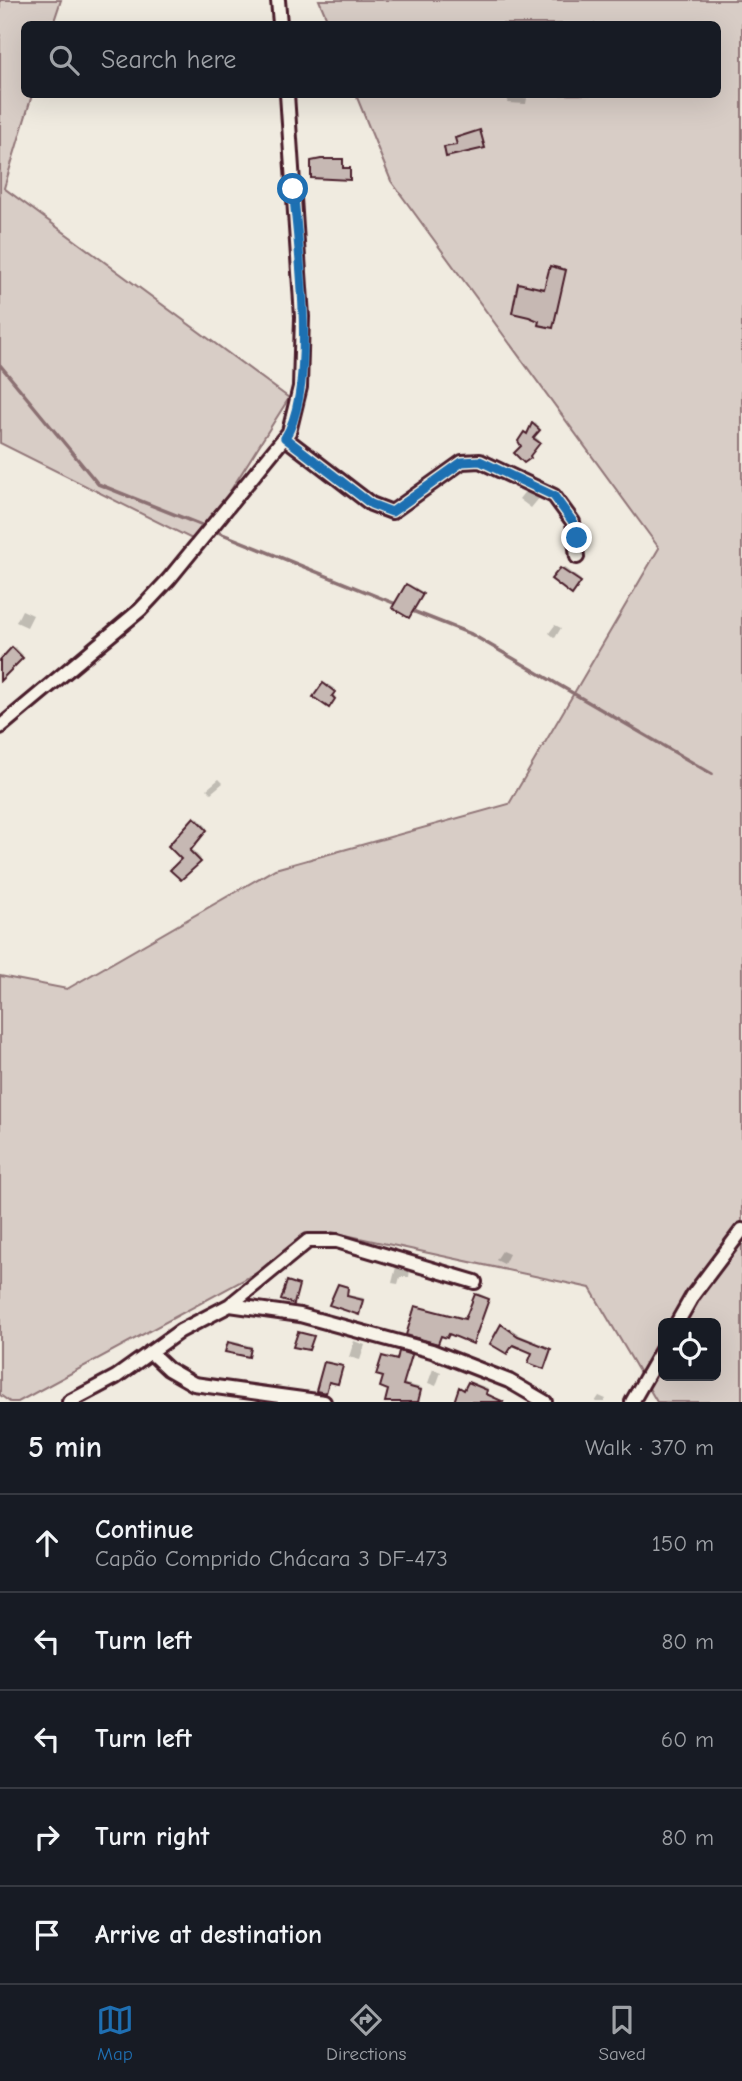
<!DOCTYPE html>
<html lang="en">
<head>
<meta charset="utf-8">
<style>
	body { margin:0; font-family:"Comic Neue",sans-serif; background:#242831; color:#f1f3f6 }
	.controls { position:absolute; right:21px; bottom:21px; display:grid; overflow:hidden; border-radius:10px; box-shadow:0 7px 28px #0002 }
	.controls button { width:63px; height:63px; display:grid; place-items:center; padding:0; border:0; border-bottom:2px solid #363941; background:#171b24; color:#f1f3f6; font:35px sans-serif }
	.stop { position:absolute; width:21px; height:21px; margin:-16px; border:5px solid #1f6fb2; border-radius:50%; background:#fff }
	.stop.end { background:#1f6fb2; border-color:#fff; box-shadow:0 2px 7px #0008 }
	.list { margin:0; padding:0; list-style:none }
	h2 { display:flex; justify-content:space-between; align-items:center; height:91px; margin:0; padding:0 28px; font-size:30px }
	h2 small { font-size:23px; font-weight:400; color:#9ea1a6 }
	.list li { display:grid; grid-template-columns:46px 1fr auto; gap:21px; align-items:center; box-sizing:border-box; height:98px; padding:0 28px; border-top:2px solid #363941 }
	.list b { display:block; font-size:26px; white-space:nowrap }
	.list p { margin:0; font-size:23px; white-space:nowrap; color:#9ea1a6 }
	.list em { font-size:23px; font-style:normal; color:#9ea1a6 }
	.icon { flex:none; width:38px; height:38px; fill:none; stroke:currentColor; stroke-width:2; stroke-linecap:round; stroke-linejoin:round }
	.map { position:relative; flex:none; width:742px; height:1402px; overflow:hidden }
	.search { position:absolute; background:#171b24; box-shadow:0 7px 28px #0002; left:21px; right:21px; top:21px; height:77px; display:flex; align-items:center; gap:18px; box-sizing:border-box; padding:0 24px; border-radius:10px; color:#9ea1a6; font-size:26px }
	.sheet { height:581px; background:#171b24 }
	nav { display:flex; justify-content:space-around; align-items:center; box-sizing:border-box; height:98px; border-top:2px solid #363941; background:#171b24; font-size:19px; color:#9ea1a6 }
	nav a { display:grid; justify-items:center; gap:4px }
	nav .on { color:#1f6fb2 }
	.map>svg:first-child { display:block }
	.green { fill:#d8cdc6; stroke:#917678; stroke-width:2; fill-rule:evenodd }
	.shadow { fill:#0003 }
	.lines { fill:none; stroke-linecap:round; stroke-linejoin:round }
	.stream { stroke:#8b6f72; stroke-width:3.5 }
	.building { fill:#c6b8b3; stroke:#4a1f2b; stroke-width:2 }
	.minor-casing { stroke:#4a1f2b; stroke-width:18 }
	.minor { stroke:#f7f3e8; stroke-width:12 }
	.route { stroke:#1f6fb2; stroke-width:9 }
</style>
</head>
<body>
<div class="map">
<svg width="742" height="1402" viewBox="0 0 742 1402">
	<rect width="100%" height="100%" fill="#f0ebe0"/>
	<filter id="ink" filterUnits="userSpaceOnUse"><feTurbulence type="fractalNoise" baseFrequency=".0143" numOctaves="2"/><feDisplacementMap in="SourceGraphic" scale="14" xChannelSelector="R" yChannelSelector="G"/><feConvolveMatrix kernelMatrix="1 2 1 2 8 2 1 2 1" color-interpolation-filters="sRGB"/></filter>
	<g filter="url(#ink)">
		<path class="green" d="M0,0H61L53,24H24V94L32,95L4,188L289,398L198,542L0,443Z
			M319,0H742V1402H657L590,1288L332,1232L18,1402H10L0,1395V976L67,989L275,869L509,804L659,548L391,181L356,95L718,94V24H329ZM663,1323H716V1376H663Z"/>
		<path class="shadow" d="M509,96L527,98L526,104L507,103Z
			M553,266L567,269L553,326L541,319L520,284L546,288Z
			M535,423L540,427L534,435L540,441L530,453L532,455L524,461L520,441L527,432L529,434Z
			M526,490L540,497L531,508L519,499Z
			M563,567L581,580L572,592L554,579Z
			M409,584L423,592L411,614L407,585Z
			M22,610L33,615L27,627L16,622Z
			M555,625L561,628L555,638L549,633Z
			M15,647L23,655L0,680V660Z
			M325,683L335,689L332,694L336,697L329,705L316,696Z
			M219,779L223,783L211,793L207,789Z
			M197,817L207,827L191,848L201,859L181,878L183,859L170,846Z
			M502,1251L509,1254L504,1264L496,1260Z
			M396,1267L410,1270L409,1277H400L398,1284L392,1283Z
			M339,1284L349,1286L348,1295L364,1298L358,1313L331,1304Z
			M478,1293L489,1298L473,1342L417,1307L467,1318Z
			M504,1324L520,1335L551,1348L545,1366L534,1352L513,1343Z
			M231,1341L252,1346L250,1354L229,1343Z
			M354,1341L365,1345L360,1360L349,1357Z
			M403,1351L412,1353L403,1383L422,1388L418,1402H393L385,1376L383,1357L399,1359Z
			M327,1361L343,1365L340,1380H330L326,1391Z
			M433,1369L441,1372L436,1386L428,1383Z
			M471,1382L488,1388L486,1392L492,1395L490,1402H456L460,1388L466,1389Z
			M599,1396L606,1399L604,1402H595Z"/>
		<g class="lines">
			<path class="stream" d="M0,365L98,484L201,525
				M220,533L396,604
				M410,610L471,634L712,774"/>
		</g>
		<path class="building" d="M480,130L485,148L446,157L444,147L457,145L455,138Z
			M321,159H343V168H350V180L311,178V161Z
			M550,266L566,270L553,328L538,325L539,321L529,317L512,313L518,283L544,289Z
			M532,423L540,430L533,438L540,443L530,456L531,458L524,463L514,453L521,446L518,441L524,432L527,434Z
			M560,568L581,582L572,595L551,579Z
			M406,584L423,594L409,618L392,608Z
			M12,647L23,658L0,681V660Z
			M323,683L335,692L332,696L335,699L329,708L313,697Z
			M194,817L207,830L190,851L201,862L181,880L170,870L181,859L168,846Z
			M287,1281L299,1285L294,1304L281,1300Z
			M338,1284L348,1287L347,1296L363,1300L359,1315L329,1305Z
			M475,1294L489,1299L473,1344L449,1334L447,1338L441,1336L438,1344L406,1335L415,1306L465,1319Z
			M501,1324L518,1336L551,1349L544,1369L528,1363L532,1353L513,1345L507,1354L490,1344Z
			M298,1332L314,1336L309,1350L293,1347Z
			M228,1342L251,1348L249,1357L225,1352Z
			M399,1351L412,1355L403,1385L421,1390L418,1402H385L388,1390L380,1387L383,1377L376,1375L382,1356L397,1360Z
			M324,1362L343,1366L338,1384L329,1382L326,1393L316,1391Z
			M468,1382L487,1390L486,1394L504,1402H454L459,1387L464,1390Z"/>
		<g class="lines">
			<g class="minor-casing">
				<path id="minor" d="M278,0L280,24
					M285,438L371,504L392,512L462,462L480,461L554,496L573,522L577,557
					M0,727L140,610L169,579L289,432L300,387L302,317L287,94
					M230,1305L300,1315L432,1351L509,1381L545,1402
					M677,1323L693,1295L742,1230
					M150,1352L168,1369L194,1384L324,1402
					M69,1402L116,1377L180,1331L230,1305L308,1241H337L475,1282
					M632,1402L663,1348"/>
			</g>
			<use href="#minor" class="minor"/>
		</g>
	</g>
	<g class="lines" filter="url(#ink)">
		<path class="route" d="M293,189C299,249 317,388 285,438L371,504L392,512L462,462L480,461L554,496L573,522L577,538"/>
	</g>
</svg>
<div class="controls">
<button><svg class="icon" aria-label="locate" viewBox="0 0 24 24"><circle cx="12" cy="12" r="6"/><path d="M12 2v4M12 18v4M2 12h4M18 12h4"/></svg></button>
</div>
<div class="stop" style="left:293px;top:189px"></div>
<div class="stop end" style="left:577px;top:538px"></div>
<div class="search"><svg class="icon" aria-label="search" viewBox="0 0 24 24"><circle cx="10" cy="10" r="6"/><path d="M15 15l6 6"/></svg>Search here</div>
</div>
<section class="sheet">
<h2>5 min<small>Walk · 370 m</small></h2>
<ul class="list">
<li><svg class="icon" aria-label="ahead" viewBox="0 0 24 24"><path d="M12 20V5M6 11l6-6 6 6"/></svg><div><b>Continue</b><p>Capão Comprido Chácara 3 DF-473</p></div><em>150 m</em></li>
<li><svg class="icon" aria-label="left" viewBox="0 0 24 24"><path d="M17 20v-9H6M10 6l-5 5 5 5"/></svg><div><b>Turn left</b></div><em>80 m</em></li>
<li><svg class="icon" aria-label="left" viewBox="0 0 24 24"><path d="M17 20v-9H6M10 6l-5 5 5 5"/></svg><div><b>Turn left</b></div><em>60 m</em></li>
<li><svg class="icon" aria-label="right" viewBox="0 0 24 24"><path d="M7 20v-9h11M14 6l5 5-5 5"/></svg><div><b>Turn right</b></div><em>80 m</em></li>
<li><svg class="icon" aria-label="arrive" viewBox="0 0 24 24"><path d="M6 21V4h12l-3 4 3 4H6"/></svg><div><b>Arrive at destination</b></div></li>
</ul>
</section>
<nav>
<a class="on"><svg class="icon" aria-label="map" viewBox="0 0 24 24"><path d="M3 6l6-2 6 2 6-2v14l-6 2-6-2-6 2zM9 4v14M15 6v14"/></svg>Map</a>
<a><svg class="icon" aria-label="directions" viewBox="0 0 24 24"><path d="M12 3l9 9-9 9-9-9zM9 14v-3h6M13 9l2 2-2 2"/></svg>Directions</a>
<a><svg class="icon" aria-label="saved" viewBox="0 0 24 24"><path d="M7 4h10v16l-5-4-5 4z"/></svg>Saved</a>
</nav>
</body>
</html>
